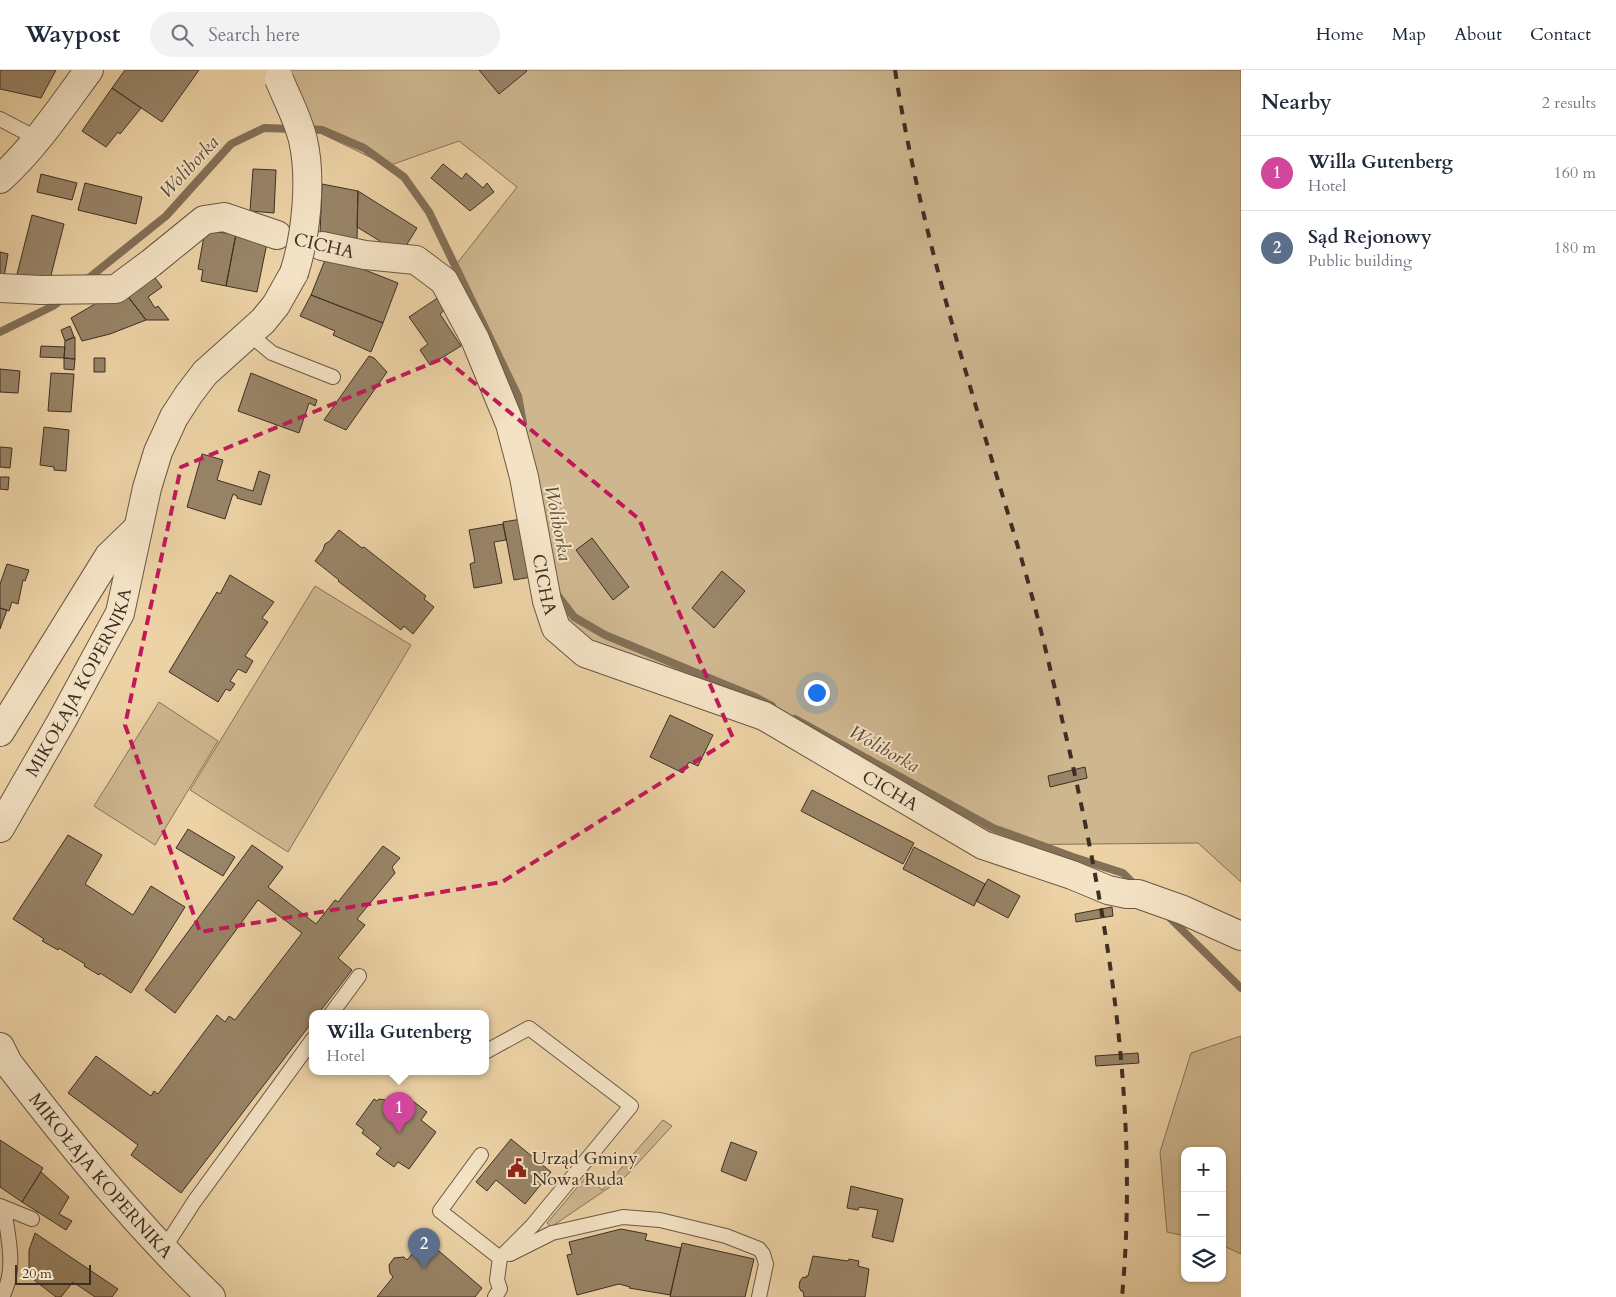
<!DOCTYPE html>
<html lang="en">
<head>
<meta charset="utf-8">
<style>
	body { margin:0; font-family:Cardo,serif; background:#f2f2f3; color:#1f2937 }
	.controls { position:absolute; right:15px; bottom:15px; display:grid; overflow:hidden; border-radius:10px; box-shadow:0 1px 4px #0004 }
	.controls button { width:45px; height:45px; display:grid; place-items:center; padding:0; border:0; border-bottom:1px solid #e0e1e3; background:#fff; color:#1f2937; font:25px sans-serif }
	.scale { position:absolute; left:15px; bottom:12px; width:76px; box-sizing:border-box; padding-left:5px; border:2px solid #3e2f24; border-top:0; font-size:14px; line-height:18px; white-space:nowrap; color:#3e2f24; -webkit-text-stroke:4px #f3e2c4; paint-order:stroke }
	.you { position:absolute; left:816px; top:622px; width:18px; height:18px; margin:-12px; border:4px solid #fff; border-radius:50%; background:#1a73e8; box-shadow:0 0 0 8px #1a73e833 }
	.badge { display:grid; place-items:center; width:32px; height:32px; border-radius:50%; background:#7c3aed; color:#fff; font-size:16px; font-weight:700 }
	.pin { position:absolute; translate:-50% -41px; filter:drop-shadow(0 1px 2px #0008) }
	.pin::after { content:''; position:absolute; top:26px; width:18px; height:15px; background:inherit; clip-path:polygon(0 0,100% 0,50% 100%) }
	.popup { position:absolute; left:309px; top:940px; width:180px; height:65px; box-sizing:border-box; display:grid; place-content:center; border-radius:10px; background:#fff; filter:drop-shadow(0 1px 4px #0005); font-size:16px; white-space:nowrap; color:#747a83 }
	.popup b { font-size:19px; color:#1f2937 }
	.popup::after { content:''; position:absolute; left:50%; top:100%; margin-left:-10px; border:10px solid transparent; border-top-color:#fff }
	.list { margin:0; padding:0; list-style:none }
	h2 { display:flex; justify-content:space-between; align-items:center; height:65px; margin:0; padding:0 20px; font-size:21px }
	h2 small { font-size:16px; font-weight:400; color:#747a83 }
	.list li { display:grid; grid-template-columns:32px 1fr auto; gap:15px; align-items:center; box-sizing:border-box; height:75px; padding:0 20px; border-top:1px solid #e0e1e3 }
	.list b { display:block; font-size:19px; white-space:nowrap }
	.list p { margin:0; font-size:16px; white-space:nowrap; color:#747a83 }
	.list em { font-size:16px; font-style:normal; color:#747a83 }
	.icon { flex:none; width:28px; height:28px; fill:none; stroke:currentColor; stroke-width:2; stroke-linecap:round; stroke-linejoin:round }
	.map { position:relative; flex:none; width:1241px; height:1227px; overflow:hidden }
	header { display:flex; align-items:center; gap:30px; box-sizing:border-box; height:70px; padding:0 25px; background:#fff; border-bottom:1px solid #e0e1e3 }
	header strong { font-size:24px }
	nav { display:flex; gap:28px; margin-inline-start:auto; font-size:18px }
	.search { width:350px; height:45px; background:#f2f2f3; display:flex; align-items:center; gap:12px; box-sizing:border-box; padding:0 18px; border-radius:28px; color:#747a83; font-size:19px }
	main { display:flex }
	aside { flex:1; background:#fff }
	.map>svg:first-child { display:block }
	.green { fill:#ceb68f; stroke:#86725a }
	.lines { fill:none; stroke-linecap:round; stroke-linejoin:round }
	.stream { stroke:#837057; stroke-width:8 }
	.building { fill:#988467; stroke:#3e2f24 }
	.service-casing { stroke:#6a5844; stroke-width:16 }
	.minor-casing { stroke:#6a5844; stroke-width:30 }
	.tertiary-casing { stroke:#6a5844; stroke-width:30 }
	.service { stroke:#f3e2c4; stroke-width:14 }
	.minor { stroke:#f3e2c4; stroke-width:28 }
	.tertiary { stroke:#f3e2c4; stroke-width:28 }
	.rail { stroke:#3e2f24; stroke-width:4; stroke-dasharray:9 9; stroke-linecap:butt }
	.tertiary-bridge-casing { stroke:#6a5844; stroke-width:30; stroke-linecap:butt }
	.tertiary-bridge { stroke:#f3e2c4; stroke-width:28 }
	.marked { fill:none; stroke:#c2185b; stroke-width:4; stroke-dasharray:10 6; stroke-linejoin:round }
	.labels { text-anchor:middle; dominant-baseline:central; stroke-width:4; stroke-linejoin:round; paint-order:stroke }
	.street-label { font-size:18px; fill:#3e2f24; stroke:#f3e2c4 }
	.poi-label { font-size:18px; fill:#3e2f24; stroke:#f3e2c4; text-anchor:start }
	.water-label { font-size:19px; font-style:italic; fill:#5b4a39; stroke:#f3e2c4 }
</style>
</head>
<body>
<header>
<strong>Waypost</strong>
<div class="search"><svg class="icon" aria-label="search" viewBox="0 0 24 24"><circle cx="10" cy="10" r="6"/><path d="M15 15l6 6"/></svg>Search here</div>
<nav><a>Home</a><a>Map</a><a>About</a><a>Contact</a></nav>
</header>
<main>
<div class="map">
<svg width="1241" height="1227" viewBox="0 0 1241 1227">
	<rect width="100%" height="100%" fill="#ecd2a5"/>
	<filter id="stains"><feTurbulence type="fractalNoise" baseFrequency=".004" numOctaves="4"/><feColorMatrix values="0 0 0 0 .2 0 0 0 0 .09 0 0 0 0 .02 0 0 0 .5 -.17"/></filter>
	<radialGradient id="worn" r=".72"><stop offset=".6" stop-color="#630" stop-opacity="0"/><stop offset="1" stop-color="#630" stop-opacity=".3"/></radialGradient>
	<path class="green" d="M275,0H1241V812L1198,773L983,775L764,646L556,558L455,196L517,117L459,71L388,96L312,59Z
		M315,516L411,575L288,782L190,720Z
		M159,632L218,671L155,775L94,736Z
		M1241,966V1184L1222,1175V1081H1185V1166L1167,1162L1160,1082L1191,983Z
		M663,1050L672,1056L626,1106L551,1157L547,1153L586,1107L602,1120Z"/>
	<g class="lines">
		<path class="stream" d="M306,59L322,60L364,78L404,107L429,142L518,326L523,353
			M85,211L166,146L231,74L264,58L295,59
			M0,262L53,236L64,228
			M555,522L574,547L605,565L755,627L772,636
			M795,649L993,758L1073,787L1123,803L1137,817
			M1167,845L1241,918"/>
	</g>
	<path class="building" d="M0,0H56L41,28L0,19Z
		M125,0H199L162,52L112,18Z
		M479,0H526L527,1L499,24Z
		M112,18L141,38L120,64L118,62L106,77L82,61Z
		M443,94L462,109L466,103L483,118L487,113L494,122L470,141L431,108Z
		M253,99L276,100L274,143L250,141Z
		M41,104L77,113L72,130L37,122Z
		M85,113L142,127L136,154L78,140Z
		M322,114L358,121L357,171L320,165Z
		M358,121L417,158L401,184L357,157Z
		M32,145L64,154L49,213L16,208Z
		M205,161L236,164L226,216L201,211L203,200L198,199Z
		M236,164L268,168L257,222L226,216Z
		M0,182L8,184L4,207H0Z
		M327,185L398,213L383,253L311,225Z
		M149,200L162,217L148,227L155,238L158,236L169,250H146L123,220Z
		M123,220L146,250L110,264L82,271L71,248L100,231Z
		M311,225L383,253L371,282L333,265L335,261L300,246Z
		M439,227L447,238L440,244L461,276L430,295L420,280L428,274L409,247Z
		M70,256L74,267L65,271L61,260Z
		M75,267V289L64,288L65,271Z
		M41,276L65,277L64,288L40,287Z
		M369,286L374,288L387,302L346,360L324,350Z
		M64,288L75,289L74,300L64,299Z
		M94,288H105V302H94Z
		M0,299L20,301L18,323L0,322Z
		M51,303L74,304L71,342L48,341Z
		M251,303L317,330L315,336L309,333L299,363L238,341Z
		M44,357L69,360L66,401L54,400V397L40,395Z
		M0,377L12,378L10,398L0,397Z
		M202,384L223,390L217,410L253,421L259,401L270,405L261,435L237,428V426L233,424L225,449L187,437Z
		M0,407H9L8,420L0,419Z
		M528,448L537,506L514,510L503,452Z
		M503,454L506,470L494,472L502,513L474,518L470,494L475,492L469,460Z
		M339,460L362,478L364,477L426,526L424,529L434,537L413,564L404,556L401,560L338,511L339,510L315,491L323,480L325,474L330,471Z
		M592,468L629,517L613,530L576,480Z
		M7,494L29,500L25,511L23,510L18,534L12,532L9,541L0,538V514Z
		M722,501L745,521L714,558L692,538Z
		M230,505L274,532L262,548L268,552L245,586L253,591L246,603L238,599L230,611L235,614L230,621L226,619L218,632L169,602L217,522L220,524Z
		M0,538L7,540L0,559Z
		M670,645L713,665L698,696L689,692L683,703L650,687Z
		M1085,697L1087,708L1050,717L1048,706Z
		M812,720L914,773L903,794L801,741Z
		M188,759L235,787L223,806L176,778Z
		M68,765L102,785L85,814L133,845L151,816L185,837L131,923L100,903L99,905L84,896L85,894L59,878L58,880L42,871L44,869L13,849Z
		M252,775L283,797L268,817L316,854L335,830L338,832L383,776L400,788L392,797L395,803L357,849L365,855L338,888L352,900L318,944H313V951L181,1123L131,1085L138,1075L68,1023L96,986L151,1026L154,1021L158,1024L217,945L225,952L229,946L235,950L302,863L258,830L175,943L145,920Z
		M914,777L985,814L974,836L903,799Z
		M988,809L1020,826L1008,848L976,831Z
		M1112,837L1113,846L1076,852L1075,844Z
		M1138,983L1139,993L1096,996L1095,986Z
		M389,1026L403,1037L409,1028L427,1042L421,1050L436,1062L409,1099L398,1092L394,1097L376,1084L381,1078L362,1063L364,1060L356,1054L374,1029L377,1031L379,1029L386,1030Z
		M511,1069L551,1102L525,1134L496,1110L487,1121L476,1112Z
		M0,1070L43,1098L22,1132L0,1117Z
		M731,1072L757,1082L746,1111L721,1101Z
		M41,1102L69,1127L59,1144L72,1151L66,1160L22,1132Z
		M851,1116L903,1129L893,1172L872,1167L878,1140L859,1137L858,1140L847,1138Z
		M621,1159L647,1164L645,1170L681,1178L670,1225L629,1218L630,1217L619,1214L577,1225L567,1185L572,1184L569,1172Z
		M35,1163L118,1219L112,1227H95L73,1212L61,1227H56L29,1206V1180Z
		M425,1169L482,1218L475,1227H377L393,1207L390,1203L389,1195L394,1188L404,1187L407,1190Z
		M682,1173L754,1189L745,1227H670Z
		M813,1186L848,1191L849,1189L859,1191L858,1196L869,1199L865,1227H804L803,1221H801L799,1217L800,1211L803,1207L806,1208V1206H808Z"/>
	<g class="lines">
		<g class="service-casing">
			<path id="service" d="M0,49L38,69
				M249,264L272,283L333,307
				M331,944L359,906
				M485,982L529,958L631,1036L532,1156L500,1188
				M481,1085L440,1141L500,1188L497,1210L500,1219L495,1227
				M0,1136L32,1149
				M163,1180L194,1132L313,969
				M510,1184L552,1163L623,1147L660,1150L726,1166L759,1179L763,1184L766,1194L759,1227
				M2,1227C17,1199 8,1168 4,1138"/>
		</g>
		<g class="minor-casing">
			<g id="minor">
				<path id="s1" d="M322,176L365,185L416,190L444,211L475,269L510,354L524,407L547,531L556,558L585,583L764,646L983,775L1072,805L1108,820L1127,824H1138L1183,840L1241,866"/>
				<path d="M0,218L41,220L116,219L151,193L204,150L224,147L277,165"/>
				<path d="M0,662L109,486L138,458"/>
			</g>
		</g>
		<g class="tertiary-casing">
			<g id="tertiary">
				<path d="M0,109C35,77 61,38 89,0"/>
				<path id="s2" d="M0,758L61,652L120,543L147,418L158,382L174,347L189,324L205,303L263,251L276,235L294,203"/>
				<path id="s3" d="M0,977L8,993C71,1075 136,1155 211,1227"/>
			</g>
		</g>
		<use href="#service" class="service"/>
		<use href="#minor" class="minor"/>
		<use href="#tertiary" class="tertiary"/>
		<path class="rail" d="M895,0C921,168 975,331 1023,494C1041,556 1055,620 1070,683C1110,861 1139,1044 1122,1227"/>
		<g class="tertiary-bridge-casing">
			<path id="tertiary-bridge" d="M279,9C287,29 298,49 303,70C312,109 306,166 294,203"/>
		</g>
		<use href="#tertiary-bridge" class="tertiary-bridge"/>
	</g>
	<path class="marked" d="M444,288L639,449L733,668L502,812L200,862L125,655L181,397Z"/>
	<defs>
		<g id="civic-bare" transform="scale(1.5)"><path d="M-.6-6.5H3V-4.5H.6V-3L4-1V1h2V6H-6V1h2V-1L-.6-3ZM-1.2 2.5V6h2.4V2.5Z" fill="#8f2418" stroke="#f3e2c4" stroke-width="2.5" paint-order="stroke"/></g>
	</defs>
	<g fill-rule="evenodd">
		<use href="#civic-bare" x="517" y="1098"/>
	</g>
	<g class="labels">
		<g class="street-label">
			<text transform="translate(324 176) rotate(13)">CICHA</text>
			<text stroke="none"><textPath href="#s1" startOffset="452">CICHA</textPath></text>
			<text stroke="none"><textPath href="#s2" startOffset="166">MIKOŁAJA KOPERNIKA</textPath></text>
			<text stroke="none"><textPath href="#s1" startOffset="872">CICHA</textPath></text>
			<text stroke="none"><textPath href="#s3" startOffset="164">MIKOŁAJA KOPERNIKA</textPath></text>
		</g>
		<g class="poi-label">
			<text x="532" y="1088">Urząd Gminy<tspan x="532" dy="21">Nowa Ruda</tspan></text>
		</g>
		<g class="water-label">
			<text transform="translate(189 97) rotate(-47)">Woliborka</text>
			<text transform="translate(558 453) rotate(79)">Woliborka</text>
			<text transform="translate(884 679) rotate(29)">Woliborka</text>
		</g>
	</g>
	<rect width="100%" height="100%" filter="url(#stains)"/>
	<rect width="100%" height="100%" fill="url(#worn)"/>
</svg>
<div class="controls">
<button>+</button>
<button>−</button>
<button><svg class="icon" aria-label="layers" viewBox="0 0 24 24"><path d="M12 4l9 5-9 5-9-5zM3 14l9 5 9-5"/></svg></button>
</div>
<div class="scale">20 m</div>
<div class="you"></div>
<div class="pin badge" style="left:399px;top:1063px;background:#d1479c">1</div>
<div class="popup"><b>Willa Gutenberg</b>Hotel</div>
<div class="pin badge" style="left:424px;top:1199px;background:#5c6f8a">2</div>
</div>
<aside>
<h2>Nearby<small>2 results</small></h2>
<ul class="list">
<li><span class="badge" style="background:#d1479c">1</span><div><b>Willa Gutenberg</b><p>Hotel</p></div><em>160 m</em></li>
<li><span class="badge" style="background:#5c6f8a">2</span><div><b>Sąd Rejonowy</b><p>Public building</p></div><em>180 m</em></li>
</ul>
</aside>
</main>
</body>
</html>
